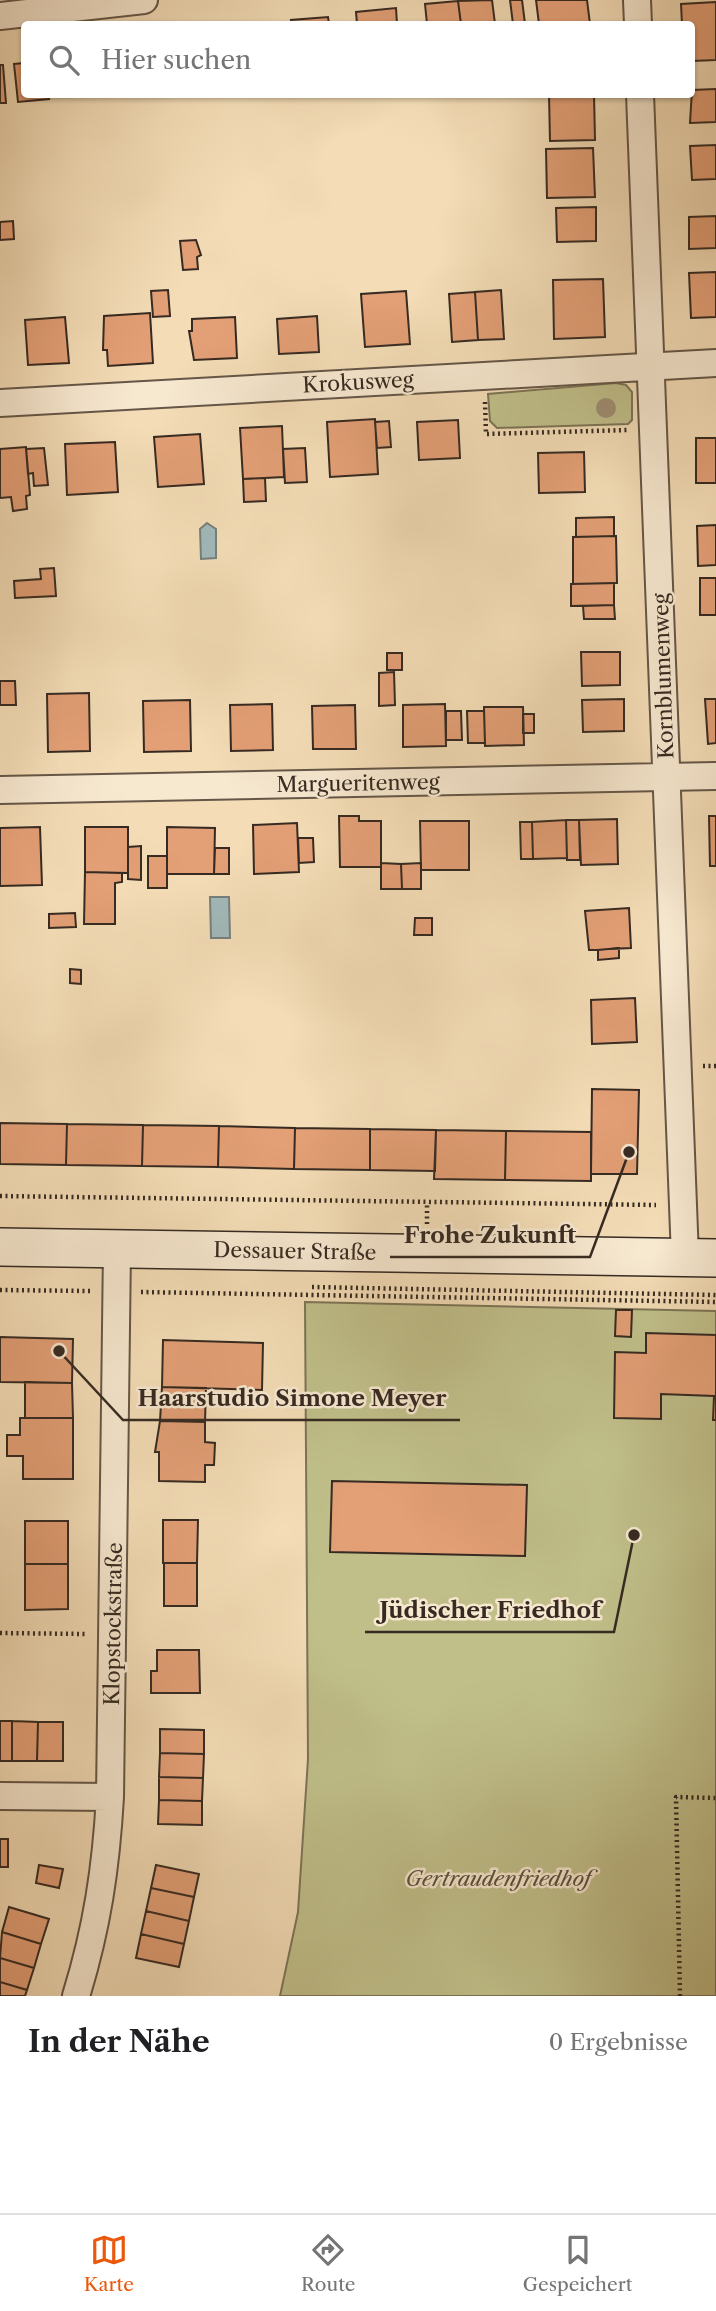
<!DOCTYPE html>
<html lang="de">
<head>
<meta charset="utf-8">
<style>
	body { margin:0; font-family:"Libre Caslon Text",serif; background:#f6f6f6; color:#202124 }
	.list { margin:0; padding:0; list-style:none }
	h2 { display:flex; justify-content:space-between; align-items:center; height:91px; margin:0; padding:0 28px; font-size:30px }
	h2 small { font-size:23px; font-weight:400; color:#757577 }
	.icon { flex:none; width:38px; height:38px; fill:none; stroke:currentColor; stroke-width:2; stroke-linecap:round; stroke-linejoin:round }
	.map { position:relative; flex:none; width:716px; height:1996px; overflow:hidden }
	.search { position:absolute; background:#fff; box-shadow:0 2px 5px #0004; left:21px; right:21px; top:21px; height:77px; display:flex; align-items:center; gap:18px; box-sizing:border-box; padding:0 24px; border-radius:7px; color:#757577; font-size:26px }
	.sheet { height:217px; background:#fff }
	nav { display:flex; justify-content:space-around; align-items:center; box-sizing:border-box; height:98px; border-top:2px solid #e0e0e0; background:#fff; font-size:19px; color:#757577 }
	nav a { display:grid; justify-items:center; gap:4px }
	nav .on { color:#ea580c }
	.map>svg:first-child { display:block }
	.green { fill:#c0bf8a; stroke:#7b7456; stroke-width:2 }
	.water { fill:#a1b9ba; stroke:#76807d; stroke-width:2 }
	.building { fill:#e39f76; stroke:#362a22; stroke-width:2 }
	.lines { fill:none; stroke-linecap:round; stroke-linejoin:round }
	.street-casing { stroke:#655647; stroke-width:30 }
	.secondary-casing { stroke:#362a22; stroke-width:40 }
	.path { stroke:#362a22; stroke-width:4.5; stroke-dasharray:2 3.5; stroke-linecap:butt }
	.street { stroke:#f7e8d0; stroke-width:26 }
	.secondary { stroke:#f7e8d0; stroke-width:37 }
	.tree { fill:#9e8e73 }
	.labels { text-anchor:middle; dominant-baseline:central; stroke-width:5; stroke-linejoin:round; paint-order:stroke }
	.street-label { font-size:21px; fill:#362a22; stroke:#f7e8d0 }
	.park-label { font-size:21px; font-style:italic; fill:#584f3c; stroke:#f7e8d0 }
	.leader { fill:none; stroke:#362a22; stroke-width:2.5 }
	.callout-dot { fill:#362a22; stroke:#f7e8d0; stroke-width:2.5 }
	.callout-label { font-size:23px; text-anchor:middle; font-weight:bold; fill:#362a22; stroke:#f7e8d0; stroke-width:5; stroke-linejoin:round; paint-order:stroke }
</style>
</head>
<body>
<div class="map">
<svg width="716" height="1996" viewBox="0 0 716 1996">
	<rect width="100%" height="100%" fill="#f3dcb6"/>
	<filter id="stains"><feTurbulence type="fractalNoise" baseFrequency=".00286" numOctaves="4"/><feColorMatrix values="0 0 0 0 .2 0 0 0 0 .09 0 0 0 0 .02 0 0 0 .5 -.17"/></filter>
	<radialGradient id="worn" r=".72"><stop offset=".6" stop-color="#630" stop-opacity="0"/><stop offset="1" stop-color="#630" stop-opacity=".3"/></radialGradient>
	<path class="green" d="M616,383L626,385L632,392V420L628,424L497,428L490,421L488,394Z
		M305,1302L716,1311V1996H280L298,1912L308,1759Z"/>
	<path class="water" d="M207,523L216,529V558L201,559L200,529Z
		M210,897H229L230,938H211Z"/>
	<path class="building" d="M492,0L495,24H461L458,1Z
		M510,0H522L525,24H513Z
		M536,0H587L590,24H539Z
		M458,1L461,24H427L425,4Z
		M716,2V60L692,61V24H682L681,4Z
		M396,8L397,24H357L356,12Z
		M328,17L329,24H292L291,20Z
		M24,63V94H48L49,99L18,102L14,64Z
		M0,65H3L6,103H0Z
		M716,89V122L690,123L692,90Z
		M549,94H594L595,140L550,141Z
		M716,145V179L692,180L690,146Z
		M593,148L595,197L547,198L546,149Z
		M596,207V241L557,242L556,208Z
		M716,216V248L689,249V217Z
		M13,221L14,239L0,240V222Z
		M196,240L201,255L197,257L198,269L183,270L180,241Z
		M716,272V317L691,318L689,273Z
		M603,279L605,337L554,339L553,280Z
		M168,290L170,316L153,317L151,291Z
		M501,290L504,339L478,340L475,292Z
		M406,291L410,344L365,347L361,294Z
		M475,292L478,340L452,342L449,294Z
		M150,313L153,363L108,366L107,350H103L104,316Z
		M317,316L319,352L279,354L277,319Z
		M65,317L69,363L28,365L25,320Z
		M235,317L237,358L194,360L189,331H192V319Z
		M375,419L378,474L330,477L327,422Z
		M458,420L460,458L419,460L417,422Z
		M389,421L391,447L377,448L375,422Z
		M282,426L284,477L243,479L240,428Z
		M200,434L204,484L158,487L154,437Z
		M696,438H716V483H696Z
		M115,442L118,492L67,495L65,444Z
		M26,447L30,495L26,496L27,509L13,511L11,497L0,498V449Z
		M44,448L48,485L34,486L33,473L28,474L26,449Z
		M305,448L307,482L285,483L283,449Z
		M584,452L585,492L539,493L538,453Z
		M265,478L266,501L244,502L243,479Z
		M614,517V536L576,537V518Z
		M716,525V565L698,566L697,526Z
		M616,536L617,583L573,584V537Z
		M54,568L56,596L15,598L14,581L41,579L40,569Z
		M700,578H716V615H700Z
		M614,583V605L571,606V584Z
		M614,605L615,619H584L583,606Z
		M581,652H620V685L582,686Z
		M387,653H402V670H387Z
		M394,672L395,705L379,706V673Z
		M0,681H15L16,705H0Z
		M89,693L90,751L48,752L47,694Z
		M624,699V731L583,732L582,700Z
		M705,699H716V743L708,744Z
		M190,700L191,751L144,752L143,701Z
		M272,704L273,750L231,751L230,705Z
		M445,704L446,746L403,747V705Z
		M355,705L356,749H313L312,706Z
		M484,707H523L524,745L485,746Z
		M446,711H461L462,740H446Z
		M467,711H484L485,743H468Z
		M523,714H534V733H523Z
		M339,816H359V821H381V867H340Z
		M709,816H716V866H710Z
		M617,819L618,864L581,865L579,820Z
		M566,820L567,858L533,859L532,822Z
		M566,820H579L580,860H567Z
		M420,821H469V870H421Z
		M520,822H532L533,859H521Z
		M297,823L299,872L254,874L253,825Z
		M40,827L42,885L0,886V828Z
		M85,827H128V873L85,872Z
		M167,827L215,828L214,874H167Z
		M298,838H313L314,862L299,863Z
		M141,846V880L128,879V847Z
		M215,848H229V874H214Z
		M148,856H167V888H148Z
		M381,863L401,864L402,889H381Z
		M421,863V889H402L401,864Z
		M85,872L122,873V882L115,883V924H84Z
		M629,908L631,948L589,950L585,911Z
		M75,913L76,927L49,928V914Z
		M415,918H432V935H414Z
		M619,948V958L598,960V950Z
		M70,969L81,970V984L70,983Z
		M635,998L637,1042L592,1044L591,1000Z
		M592,1089L639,1090L637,1174H591Z
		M0,1123L67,1124L66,1165L0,1164Z
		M67,1124L143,1125L142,1166L66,1165Z
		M143,1125L219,1126L218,1167L142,1166Z
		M219,1126L295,1128L294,1169L218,1167Z
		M295,1128L370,1129V1170L294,1169Z
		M370,1129L436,1130L435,1171L370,1170Z
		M436,1130L506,1131L505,1180L434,1179Z
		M506,1131L591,1132V1181L505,1180Z
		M616,1310H632L631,1337L615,1336Z
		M646,1333L716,1335V1420H713L714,1396L661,1394V1419L614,1418L615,1352L646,1353Z
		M0,1337L73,1339L72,1383L0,1382Z
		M163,1340L263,1343L262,1390L162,1387Z
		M25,1382L72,1383L73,1418H25Z
		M162,1387L206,1388L205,1422L160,1421Z
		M20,1418H73V1479H23V1456H7V1435H20Z
		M160,1421L205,1422V1442L215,1443L214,1465H205V1482L159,1481V1452H155Z
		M332,1481L527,1485L525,1556L330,1552Z
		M163,1520H198L197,1563H163Z
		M25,1521H68V1564H25Z
		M164,1563H197V1606H164Z
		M25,1564H68V1609L25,1610Z
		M157,1650H199L200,1693H151V1671H157Z
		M0,1721H12V1761H0Z
		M12,1721L38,1722L37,1761H12Z
		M38,1722H63V1761H37Z
		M160,1729L204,1730V1754L160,1753Z
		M160,1753L204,1754L203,1778L159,1777Z
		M159,1777L203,1778L202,1801L159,1800Z
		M159,1800L202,1801V1825L158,1824Z
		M0,1839H8V1867H0Z
		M39,1865L63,1869L59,1888L36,1883Z
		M156,1865L199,1874L194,1897L151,1888Z
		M151,1888L194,1897L189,1921L146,1911Z
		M9,1907L49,1919L41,1944L2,1932Z
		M146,1911L189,1921L184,1944L141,1934Z
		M2,1932L41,1944L34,1968L0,1958Z
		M141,1934L184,1944L179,1967L136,1958Z
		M0,1958L34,1968L27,1990L0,1982Z
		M0,1982L27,1990L25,1996H0Z"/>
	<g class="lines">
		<g class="street-casing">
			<path id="street" d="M637,0L638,24
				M0,16L144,0
				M640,94L685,1257
				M0,403L716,363
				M0,790L716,776
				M0,1796L110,1797
				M76,1996C97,1928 106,1868 110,1797L117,1249"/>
		</g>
		<g class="secondary-casing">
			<path id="secondary" d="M0,1247L716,1258"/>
		</g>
		<path class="path" d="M485,402L486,434L627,430
			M703,1066H716
			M0,1196L656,1205
			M427,1224V1204
			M312,1287L716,1295
			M0,1290L90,1291
			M141,1292L716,1302
			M0,1633L87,1634
			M680,1996L676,1797L716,1798"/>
		<use href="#street" class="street"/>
		<use href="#secondary" class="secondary"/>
	</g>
	<circle class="tree" cx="606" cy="408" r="10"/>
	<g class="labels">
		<g class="street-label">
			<text transform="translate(358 382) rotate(-3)">Krokusweg</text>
			<text transform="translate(663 676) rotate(-92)">Kornblumenweg</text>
			<text transform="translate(358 783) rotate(-1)">Margueritenweg</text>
			<text transform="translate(295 1251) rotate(1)">Dessauer Straße</text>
			<text transform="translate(113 1624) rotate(-89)">Klopstockstraße</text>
		</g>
		<g class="park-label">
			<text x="498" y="1878">Gertraudenfriedhof</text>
		</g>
	</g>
	<path class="leader" d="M629 1152L590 1257H390M59 1351L123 1420H460M634 1535L614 1632H365"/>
	<g class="callout-dot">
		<circle cx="629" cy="1152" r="7"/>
		<circle cx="59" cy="1351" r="7"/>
		<circle cx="634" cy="1535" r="7"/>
	</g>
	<g class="callout-label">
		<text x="490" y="1243">Frohe Zukunft</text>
		<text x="292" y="1406">Haarstudio Simone Meyer</text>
		<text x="490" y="1618">Jüdischer Friedhof</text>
	</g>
	<rect width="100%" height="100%" filter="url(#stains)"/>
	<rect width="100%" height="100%" fill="url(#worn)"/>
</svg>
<div class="search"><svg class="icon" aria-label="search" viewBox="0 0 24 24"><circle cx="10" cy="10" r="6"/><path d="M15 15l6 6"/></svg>Hier suchen</div>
</div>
<section class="sheet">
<h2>In der Nähe<small>0 Ergebnisse</small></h2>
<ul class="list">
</ul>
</section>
<nav>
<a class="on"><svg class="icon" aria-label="map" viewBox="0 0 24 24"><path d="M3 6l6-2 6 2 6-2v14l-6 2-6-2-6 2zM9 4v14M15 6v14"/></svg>Karte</a>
<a><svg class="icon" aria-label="directions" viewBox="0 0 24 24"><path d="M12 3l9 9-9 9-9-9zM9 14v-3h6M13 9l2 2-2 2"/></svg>Route</a>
<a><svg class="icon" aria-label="saved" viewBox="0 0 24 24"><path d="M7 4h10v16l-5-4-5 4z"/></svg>Gespeichert</a>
</nav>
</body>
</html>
